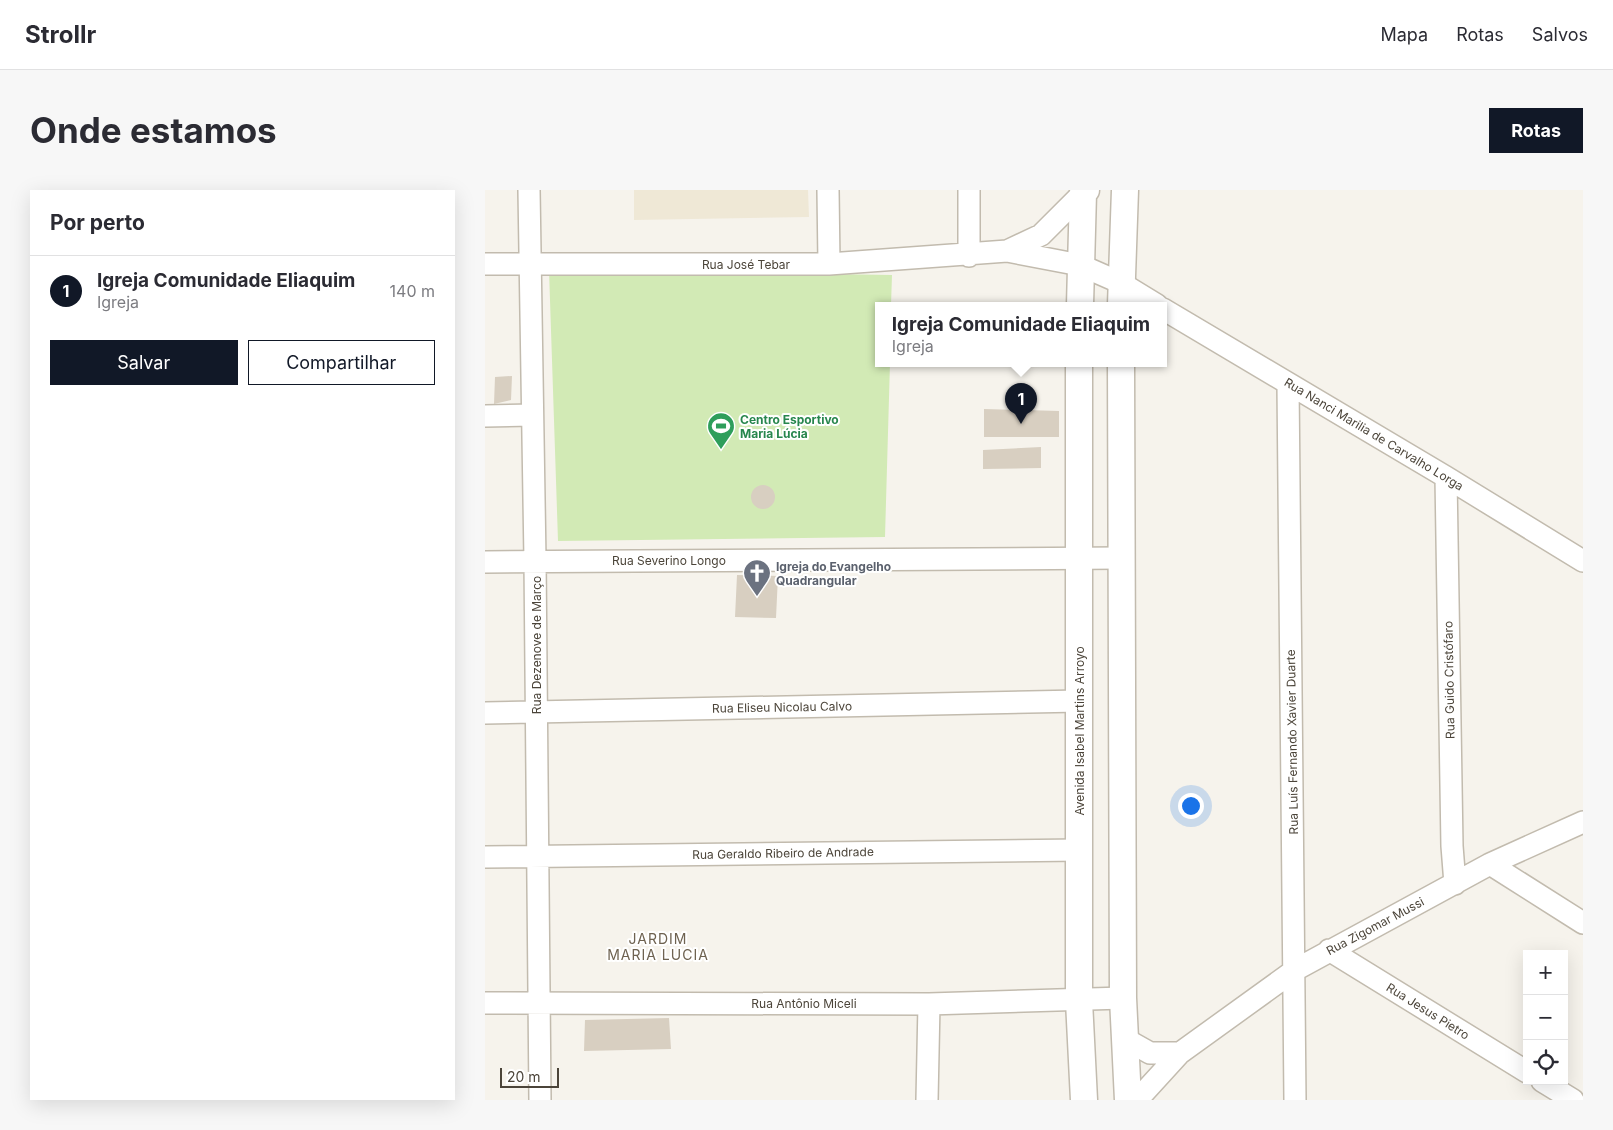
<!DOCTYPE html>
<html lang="pt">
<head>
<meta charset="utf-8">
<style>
	body { margin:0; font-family:Inter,sans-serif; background:#f7f7f7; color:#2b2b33 }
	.controls { position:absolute; right:15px; bottom:15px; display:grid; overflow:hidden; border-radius:0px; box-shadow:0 5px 20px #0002 }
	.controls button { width:45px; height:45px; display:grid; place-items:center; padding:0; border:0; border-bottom:1px solid #e1e1e2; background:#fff; color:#2b2b33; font:25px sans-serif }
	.scale { position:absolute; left:15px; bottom:12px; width:59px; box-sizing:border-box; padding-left:5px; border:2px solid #4b4439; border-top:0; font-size:14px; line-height:18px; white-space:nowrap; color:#4b4439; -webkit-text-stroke:4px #fff; paint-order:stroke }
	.you { position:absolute; left:705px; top:615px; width:18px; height:18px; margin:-12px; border:4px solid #fff; border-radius:50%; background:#1a73e8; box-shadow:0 0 0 8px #1a73e833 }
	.badge { display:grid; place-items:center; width:32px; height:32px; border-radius:50%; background:#111827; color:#fff; font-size:16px; font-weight:700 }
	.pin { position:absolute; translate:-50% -41px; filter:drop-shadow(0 1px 2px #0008) }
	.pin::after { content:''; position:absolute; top:26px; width:18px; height:15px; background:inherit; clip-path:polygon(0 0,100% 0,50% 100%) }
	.popup { position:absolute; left:390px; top:112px; width:292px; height:65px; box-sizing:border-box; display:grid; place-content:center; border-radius:0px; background:#fff; filter:drop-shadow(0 1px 4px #0005); font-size:16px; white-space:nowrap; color:#7c7c81 }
	.popup b { font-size:19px; color:#2b2b33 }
	.popup::after { content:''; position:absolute; left:50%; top:100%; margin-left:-10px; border:10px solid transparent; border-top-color:#fff }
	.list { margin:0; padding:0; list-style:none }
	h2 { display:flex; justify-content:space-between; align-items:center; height:65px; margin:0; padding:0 20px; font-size:21px }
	h2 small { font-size:16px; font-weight:400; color:#7c7c81 }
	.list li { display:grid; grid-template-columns:32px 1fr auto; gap:15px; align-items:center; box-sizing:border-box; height:70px; padding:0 20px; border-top:1px solid #e1e1e2 }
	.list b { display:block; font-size:19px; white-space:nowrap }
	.list p { margin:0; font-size:16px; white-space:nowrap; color:#7c7c81 }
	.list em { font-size:16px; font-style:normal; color:#7c7c81 }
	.actions { display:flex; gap:10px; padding:15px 20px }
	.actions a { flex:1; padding:11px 0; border:1px solid #111827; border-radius:0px; text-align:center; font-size:18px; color:#111827 }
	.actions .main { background:#111827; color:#fff }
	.icon { flex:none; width:28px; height:28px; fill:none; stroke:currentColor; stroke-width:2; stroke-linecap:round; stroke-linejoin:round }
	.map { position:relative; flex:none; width:1098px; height:910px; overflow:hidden; border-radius:0px }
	header { display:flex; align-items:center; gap:30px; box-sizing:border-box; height:70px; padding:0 25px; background:#fff; border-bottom:1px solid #e1e1e2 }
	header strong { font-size:24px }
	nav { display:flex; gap:28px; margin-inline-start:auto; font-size:18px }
	.intro { display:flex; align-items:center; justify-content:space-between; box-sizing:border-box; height:120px; padding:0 30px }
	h1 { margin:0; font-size:35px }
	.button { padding:12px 22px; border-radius:0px; background:#111827; color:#fff; font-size:18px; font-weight:700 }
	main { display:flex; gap:30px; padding:0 30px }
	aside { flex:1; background:#fff; border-radius:0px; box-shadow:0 5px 20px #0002 }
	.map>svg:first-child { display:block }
	.education { fill:#efe8d6 }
	.green { fill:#d2eab5 }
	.building { fill:#d8cfc1 }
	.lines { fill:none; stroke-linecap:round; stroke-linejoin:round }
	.minor-casing { stroke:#c2bbae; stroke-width:24 }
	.tertiary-casing { stroke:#c2bbae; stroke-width:29 }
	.minor { stroke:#fff; stroke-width:21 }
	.tertiary { stroke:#fff; stroke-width:26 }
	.labels { text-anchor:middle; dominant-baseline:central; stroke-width:4; stroke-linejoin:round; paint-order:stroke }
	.street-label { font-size:12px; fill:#4b4439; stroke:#fff }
	.leisure-label { font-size:12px; font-weight:bold; fill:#27864d; stroke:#fff; text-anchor:start }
	.worship-label { font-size:12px; font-weight:bold; fill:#5b616d; stroke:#fff; text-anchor:start }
	.neighbourhood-label { font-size:14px; letter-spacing:1px; fill:#6e6250; stroke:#fff }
</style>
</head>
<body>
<header>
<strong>Strollr</strong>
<nav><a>Mapa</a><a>Rotas</a><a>Salvos</a></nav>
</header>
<div class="intro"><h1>Onde estamos</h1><a class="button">Rotas</a></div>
<main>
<aside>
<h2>Por perto<small></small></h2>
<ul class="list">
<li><span class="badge">1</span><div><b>Igreja Comunidade Eliaquim</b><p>Igreja</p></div><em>140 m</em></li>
</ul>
<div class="actions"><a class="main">Salvar</a><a>Compartilhar</a></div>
</aside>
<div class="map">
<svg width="1098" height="910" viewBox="0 0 1098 910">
	<rect width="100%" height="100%" fill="#f6f3ec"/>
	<path class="education" d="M149,0H323L324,27L149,30Z"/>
	<path class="green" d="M64,80L407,85L406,115H394V173H405L400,347L73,351Z"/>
	<path class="building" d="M27,186L26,210L9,214L10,187Z
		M499,219L574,221V247H499Z
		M556,257V278L498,279V260Z
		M266 307a12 12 0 1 1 24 0a12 12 0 1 1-24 0Z
		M252,385L293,386L291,428L250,427Z
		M184,828L186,859L99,861L100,830Z"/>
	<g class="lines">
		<g class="minor-casing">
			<path id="minor" d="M44,0L50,370L55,910
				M343,0L344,74
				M522,61L556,45L598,3
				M484,66V0
				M0,74H344L522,61L595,75L636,93L672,115
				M678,119L961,287L1098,371
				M803,194L810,910
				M0,226L47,225
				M961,287L967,656L970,694
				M0,372L637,368
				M0,523L595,511
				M0,667L595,660
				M1005,674L1098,733
				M844,760L1042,882
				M0,813L444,814L638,808
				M640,849L665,863H695
				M1057,891L1088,910
				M442,910L444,814
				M652,910L695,863L810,780L1005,674L1098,632"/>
		</g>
		<g class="tertiary-casing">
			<path id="tertiary" d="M595,115L598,3L601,0
				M636,115L640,0
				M594,173V811L599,910
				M636,173L638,808L643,910"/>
		</g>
		<use href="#minor" class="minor"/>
		<use href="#tertiary" class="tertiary"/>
	</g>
	<defs>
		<g id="stadium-pin" transform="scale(1.4375)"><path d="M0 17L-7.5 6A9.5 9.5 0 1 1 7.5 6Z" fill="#2e9e5b" stroke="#fff"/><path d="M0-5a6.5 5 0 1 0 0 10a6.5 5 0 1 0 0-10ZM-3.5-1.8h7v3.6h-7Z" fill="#fff"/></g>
		<g id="church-pin" transform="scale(1.4375)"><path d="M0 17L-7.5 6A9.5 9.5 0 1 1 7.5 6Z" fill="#6b7280" stroke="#fff"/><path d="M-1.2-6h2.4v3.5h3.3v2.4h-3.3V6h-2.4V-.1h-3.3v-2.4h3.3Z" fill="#fff"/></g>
	</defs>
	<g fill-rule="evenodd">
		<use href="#stadium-pin" x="236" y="236"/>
		<use href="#church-pin" x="272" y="383"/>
	</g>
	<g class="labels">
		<g class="street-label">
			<text x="261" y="74">Rua José Tebar</text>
			<text transform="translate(889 244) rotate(31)">Rua Nanci Marilia de Carvalho Lorga</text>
			<text x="184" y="370">Rua Severino Longo</text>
			<text transform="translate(51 455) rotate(-90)">Rua Dezenove de Março</text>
			<text transform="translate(964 490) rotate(-91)">Rua Guido Cristófaro</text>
			<text transform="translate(297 517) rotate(-1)">Rua Eliseu Nicolau Calvo</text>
			<text transform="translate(594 541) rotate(-90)">Avenida Isabel Martins Arroyo</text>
			<text transform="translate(807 552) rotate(-91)">Rua Luís Fernando Xavier Duarte</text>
			<text transform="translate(298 663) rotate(-1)">Rua Geraldo Ribeiro de Andrade</text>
			<text transform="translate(890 736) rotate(-28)">Rua Zigomar Mussi</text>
			<text x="319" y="813">Rua Antônio Miceli</text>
			<text transform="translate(943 821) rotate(32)">Rua Jesus Pietro</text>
		</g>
		<g class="leisure-label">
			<text x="255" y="229">Centro Esportivo<tspan x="255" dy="14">Maria Lúcia</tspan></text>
		</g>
		<g class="worship-label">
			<text x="291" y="376">Igreja do Evangelho<tspan x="291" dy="14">Quadrangular</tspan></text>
		</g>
		<g class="neighbourhood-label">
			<text x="173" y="748">JARDIM<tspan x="173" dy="16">MARIA LUCIA</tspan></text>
		</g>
	</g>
</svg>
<div class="controls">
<button>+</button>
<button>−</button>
<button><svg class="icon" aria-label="locate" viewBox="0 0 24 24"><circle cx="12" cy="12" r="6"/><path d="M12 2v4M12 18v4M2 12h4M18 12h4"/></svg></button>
</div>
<div class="scale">20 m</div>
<div class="you"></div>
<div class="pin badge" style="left:536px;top:234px">1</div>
<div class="popup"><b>Igreja Comunidade Eliaquim</b>Igreja</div>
</div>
</main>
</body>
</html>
